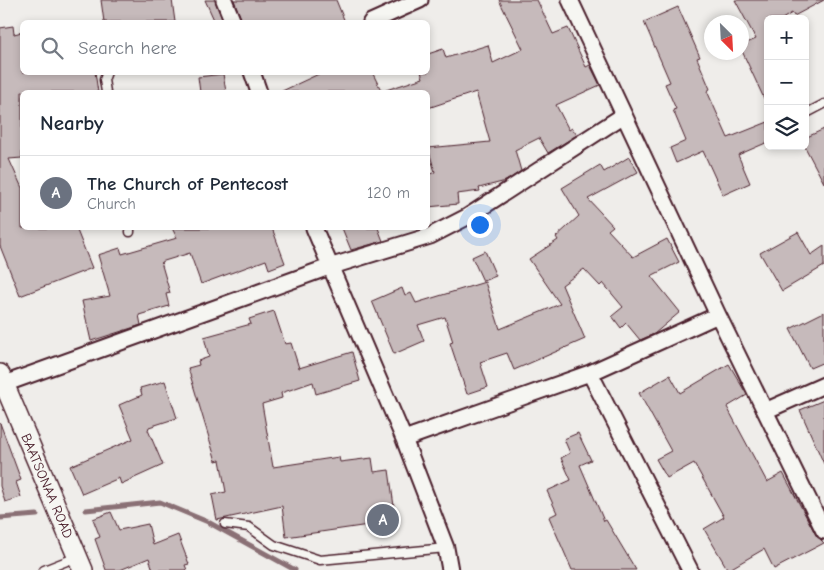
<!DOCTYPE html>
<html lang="en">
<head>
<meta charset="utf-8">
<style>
	body { margin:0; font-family:"Comic Neue",sans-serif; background:#f2f2f3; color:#1f2937 }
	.controls { position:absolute; right:15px; top:15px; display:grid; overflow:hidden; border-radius:8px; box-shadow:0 2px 8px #0003 }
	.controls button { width:45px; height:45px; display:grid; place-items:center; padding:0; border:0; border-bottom:1px solid #e0e1e3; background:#fff; color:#1f2937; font:25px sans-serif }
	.compass { position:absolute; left:704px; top:15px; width:45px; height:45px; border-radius:50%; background:#fff; box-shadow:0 2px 8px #0003; rotate:156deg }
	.you { position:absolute; left:479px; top:224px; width:18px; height:18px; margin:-12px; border:4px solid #fff; border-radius:50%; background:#1a73e8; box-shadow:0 0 0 8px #1a73e833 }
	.badge { display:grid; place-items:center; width:32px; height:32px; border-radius:50%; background:#c8321e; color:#fff; font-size:16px; font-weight:700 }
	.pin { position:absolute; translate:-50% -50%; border:2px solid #fff; box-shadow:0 1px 5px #0006 }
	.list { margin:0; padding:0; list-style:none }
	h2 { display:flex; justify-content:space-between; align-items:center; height:65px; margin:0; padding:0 20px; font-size:21px }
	h2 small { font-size:16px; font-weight:400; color:#747a83 }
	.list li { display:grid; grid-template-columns:32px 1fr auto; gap:15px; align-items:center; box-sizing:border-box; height:75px; padding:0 20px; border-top:1px solid #e0e1e3 }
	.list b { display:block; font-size:19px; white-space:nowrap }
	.list p { margin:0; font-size:16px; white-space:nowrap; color:#747a83 }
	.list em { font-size:16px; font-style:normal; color:#747a83 }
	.icon { flex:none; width:28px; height:28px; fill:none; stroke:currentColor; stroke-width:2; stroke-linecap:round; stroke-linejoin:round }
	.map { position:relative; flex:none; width:824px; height:570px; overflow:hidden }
	.search { position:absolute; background:#fff; box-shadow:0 2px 8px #0003; left:20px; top:20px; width:410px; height:55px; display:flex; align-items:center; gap:12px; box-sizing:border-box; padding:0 18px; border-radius:8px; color:#747a83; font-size:19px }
	.panel { position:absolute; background:#fff; box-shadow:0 2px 8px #0003; left:20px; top:90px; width:410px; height:140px; border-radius:8px }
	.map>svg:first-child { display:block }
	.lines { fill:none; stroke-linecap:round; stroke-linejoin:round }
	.stream { stroke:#8a6f74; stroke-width:5 }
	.building { fill:#c6babb; stroke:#4a1f2b }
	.service-casing { stroke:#4a1f2b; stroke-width:11 }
	.minor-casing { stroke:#4a1f2b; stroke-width:19 }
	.tertiary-casing { stroke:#4a1f2b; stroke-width:22 }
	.service { stroke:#f6f6f2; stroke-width:8 }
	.minor { stroke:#f6f6f2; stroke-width:15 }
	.tertiary { stroke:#f6f6f2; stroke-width:19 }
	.labels { text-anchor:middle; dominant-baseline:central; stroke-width:5; stroke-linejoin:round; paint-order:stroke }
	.street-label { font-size:14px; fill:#4a1f2b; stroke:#f6f6f2 }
</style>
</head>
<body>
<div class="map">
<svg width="824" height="570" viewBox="0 0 824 570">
	<rect width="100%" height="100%" fill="#efedea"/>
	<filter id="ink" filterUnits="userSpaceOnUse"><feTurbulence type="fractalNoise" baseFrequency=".02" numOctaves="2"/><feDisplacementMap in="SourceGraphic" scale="10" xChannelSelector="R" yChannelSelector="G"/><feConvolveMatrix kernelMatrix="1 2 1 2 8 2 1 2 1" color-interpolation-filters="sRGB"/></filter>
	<g filter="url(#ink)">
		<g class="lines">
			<path class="stream" d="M86,510L160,502L208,522L295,570
				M0,518L37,515"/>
		</g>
		<path class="building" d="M101,0H172L175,22H104Z
			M205,0H215L223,22H215Z
			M234,0H336L345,22H242Z
			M499,0H537L553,34L568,28L586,67L590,65L600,85L556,105L569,130L572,128L577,135L548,153L539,138L515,150L521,171L506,181L479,188L480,191L457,194L458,204L428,207V175L435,172L428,148L490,142L476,92L428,108V92H387L386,90L423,78L421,72H428V54L443,49L446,58L488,45L493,63L523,49Z
			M735,0H824L794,16L792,13L782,19H768V107L742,51V45L756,39Z
			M678,7L700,57L697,58L710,89L707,91L728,138L768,122V142L738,155L750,183L723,195L703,151L676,163L670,148L686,141L673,110L676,109L665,84L670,82L644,22Z
			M13,26L14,34L22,32V72H95L98,92H22V158L9,159L22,188V228H76L92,268L20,296L0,246V28Z
			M323,72H372L382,92H280Z
			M223,74L226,92H200L198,77Z
			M824,129V183L805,147V138Z
			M629,157L638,172L588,199L613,226L608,230L633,257L667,239L679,262L651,276L680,312L654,334L640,340L626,323L621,328L612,316L623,307L603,283L600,286L584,269L562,285L585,339L514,370L507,353L480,362L488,387L467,394L450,343L453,342L445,317L418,325L424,341L394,354L372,301L402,288L405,296L411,293L416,303L485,282L500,329L560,304L529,259L558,240L556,237L579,216L562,188L600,165L604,172Z
			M172,228H272L285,263L269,269L266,260L201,284L190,253L161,262L170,293L166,294L169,306L139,315L141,325L91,341L82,301L110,296L98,255L120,248L122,254L177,238Z
			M342,228H378L383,241L351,250Z
			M798,232L811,255L824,246V266L782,291L760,253Z
			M485,251L496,276L483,281L472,257Z
			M274,311L285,344L291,343L299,368L352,352L360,381L316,394L313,382L281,393L282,398L262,404L273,467L339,457L340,462L372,458L374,472L389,470L396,521L286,537L282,506L217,520L212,495L226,492L220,460L216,461L188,368L199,365L198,361L209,357L204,337L251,324L249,319Z
			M824,312V362L810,368L790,329Z
			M729,364L747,395L727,407L767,482L783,473L816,535L824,543L774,569L764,549L728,570L704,529L724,517L694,463L667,478L656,459L671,451L639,393L670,375L680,393Z
			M165,381L177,418L149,427L148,430L163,465L121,484L119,478L82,494L70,466L133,439L119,405L142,395L140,388Z
			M824,400V464L800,410Z
			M0,423L21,480L16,482L21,497L5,502L0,486Z
			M578,433L591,460L580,465L604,521L606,520L636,570H572L549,517L557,513L547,491L571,480L561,458L570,453L564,439Z
			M111,512L119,530L148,524L153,545L178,535L189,564L185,565L187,570H153L149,558L120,570H106L95,539L100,537L93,519Z"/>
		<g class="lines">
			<g class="service-casing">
				<path id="service" d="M106,92L104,80L107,72
					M805,114L824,104
					M130,232V228
					M225,524L249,527L274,545L320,560L446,548
					M44,570L77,557"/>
			</g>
			<g class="minor-casing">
				<path id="minor" d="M224,0L233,22
					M570,0L718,315L824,531
					M371,22L420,0
					M252,72L259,92
					M314,228L404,439L446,548L450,570
					M590,373L690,570
					M4,384L329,267L430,236L467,217L624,115
					M765,411L824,385
					M404,439L590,373L718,315"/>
			</g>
			<g class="tertiary-casing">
				<path id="tertiary" d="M0,374L83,570"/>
			</g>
			<use href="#service" class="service"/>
			<use href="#minor" class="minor"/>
			<use href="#tertiary" class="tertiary"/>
		</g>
	</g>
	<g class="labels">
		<g class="street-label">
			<text transform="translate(47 486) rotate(67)">BAATSONAA ROAD</text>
		</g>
	</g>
</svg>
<div class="controls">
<button>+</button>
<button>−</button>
<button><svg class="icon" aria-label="layers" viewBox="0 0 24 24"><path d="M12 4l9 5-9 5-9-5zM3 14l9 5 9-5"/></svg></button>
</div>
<svg class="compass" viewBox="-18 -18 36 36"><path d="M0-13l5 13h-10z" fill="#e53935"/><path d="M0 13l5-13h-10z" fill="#747a83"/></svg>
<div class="you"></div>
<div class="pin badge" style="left:383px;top:520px;background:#6b7280">A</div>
<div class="search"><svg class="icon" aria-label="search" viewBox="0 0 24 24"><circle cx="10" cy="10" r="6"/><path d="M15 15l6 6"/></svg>Search here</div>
<section class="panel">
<h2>Nearby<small></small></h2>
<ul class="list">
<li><span class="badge" style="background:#6b7280">A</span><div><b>The Church of Pentecost</b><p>Church</p></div><em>120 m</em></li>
</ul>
</section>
</div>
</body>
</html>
